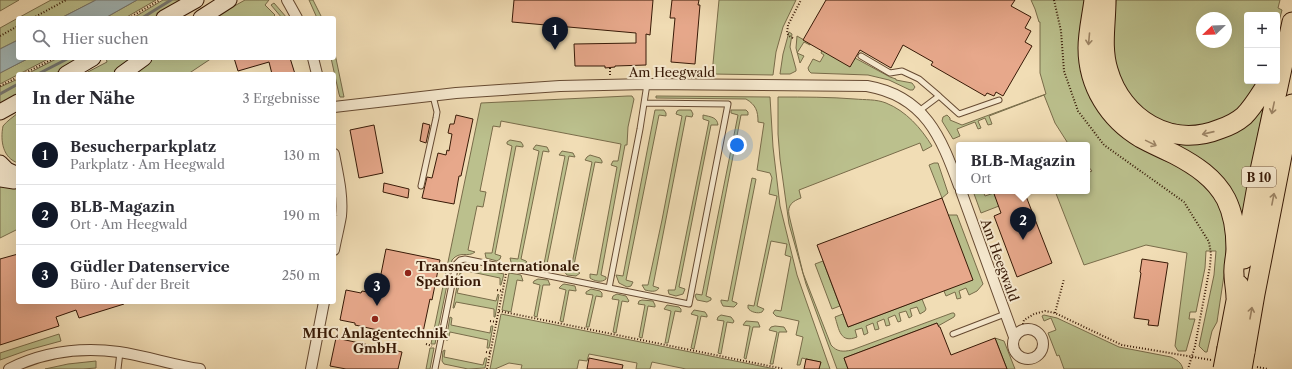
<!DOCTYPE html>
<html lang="de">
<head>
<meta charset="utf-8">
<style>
	body { margin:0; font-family:"Libre Caslon Text",serif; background:#f7f7f7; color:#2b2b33 }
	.controls { position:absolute; right:12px; top:12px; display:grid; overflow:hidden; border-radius:4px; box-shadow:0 4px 16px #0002 }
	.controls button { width:36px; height:36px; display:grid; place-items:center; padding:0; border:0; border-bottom:1px solid #e1e1e2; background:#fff; color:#2b2b33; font:20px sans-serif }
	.compass { position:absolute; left:1196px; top:12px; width:36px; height:36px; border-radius:50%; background:#fff; box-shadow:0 4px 16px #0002; rotate:247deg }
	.you { position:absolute; left:737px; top:145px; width:14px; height:14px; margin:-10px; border:3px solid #fff; border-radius:50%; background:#1a73e8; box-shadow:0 0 0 6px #1a73e833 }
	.badge { display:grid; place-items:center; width:26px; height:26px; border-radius:50%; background:#111827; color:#fff; font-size:13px; font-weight:700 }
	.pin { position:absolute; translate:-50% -33px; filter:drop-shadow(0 1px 2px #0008) }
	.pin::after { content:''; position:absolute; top:21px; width:14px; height:12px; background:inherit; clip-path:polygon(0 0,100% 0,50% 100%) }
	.popup { position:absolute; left:956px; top:142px; width:134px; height:52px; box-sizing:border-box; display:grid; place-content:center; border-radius:4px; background:#fff; filter:drop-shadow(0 1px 3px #0005); font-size:13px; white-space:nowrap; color:#7c7c81 }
	.popup b { font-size:15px; color:#2b2b33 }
	.popup::after { content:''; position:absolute; left:50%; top:100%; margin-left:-8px; border:8px solid transparent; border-top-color:#fff }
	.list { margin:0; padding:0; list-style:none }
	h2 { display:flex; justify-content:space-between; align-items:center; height:52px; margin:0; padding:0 16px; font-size:17px }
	h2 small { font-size:13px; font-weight:400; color:#7c7c81 }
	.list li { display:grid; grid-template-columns:26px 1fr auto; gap:12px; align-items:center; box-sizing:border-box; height:60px; padding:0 16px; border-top:1px solid #e1e1e2 }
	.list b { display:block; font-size:15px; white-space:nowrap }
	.list p { margin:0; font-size:13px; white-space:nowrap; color:#7c7c81 }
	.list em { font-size:13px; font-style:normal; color:#7c7c81 }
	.icon { flex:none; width:22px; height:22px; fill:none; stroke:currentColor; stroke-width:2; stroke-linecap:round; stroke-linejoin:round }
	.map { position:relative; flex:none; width:1292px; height:369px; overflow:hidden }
	.search { position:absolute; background:#fff; box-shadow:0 4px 16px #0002; left:16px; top:16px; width:320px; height:44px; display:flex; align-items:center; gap:10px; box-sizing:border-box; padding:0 14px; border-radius:4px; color:#7c7c81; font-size:15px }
	.panel { position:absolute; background:#fff; box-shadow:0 4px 16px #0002; left:16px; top:72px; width:320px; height:232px; border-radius:4px }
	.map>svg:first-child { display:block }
	.green { fill:#bbc08d; stroke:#796c4a; fill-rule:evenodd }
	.water { fill:#a1b8ba; stroke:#777872 }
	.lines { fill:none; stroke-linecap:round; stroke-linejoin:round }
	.stream { stroke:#777872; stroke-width:3 }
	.building { fill:#e7a88b; stroke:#371906 }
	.lane-casing { stroke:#664a32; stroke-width:7 }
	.street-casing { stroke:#664a32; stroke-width:12 }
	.secondary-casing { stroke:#371906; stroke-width:17 }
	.highway-casing { stroke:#371906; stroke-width:21 }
	.path { stroke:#371906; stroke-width:2; stroke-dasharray:1 2; stroke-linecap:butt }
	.lane { stroke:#f6e9cf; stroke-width:5 }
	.street { stroke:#f6e9cf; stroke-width:10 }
	.secondary { stroke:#f6e9cf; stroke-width:15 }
	.highway { stroke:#f1ddb5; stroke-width:19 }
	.highway-bridge-casing { stroke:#371906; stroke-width:21; stroke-linecap:butt }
	.highway-bridge { stroke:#f1ddb5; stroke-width:19 }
	.oneway { stroke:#9d8566 }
	.poi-dot { fill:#8f2418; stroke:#f6e9cf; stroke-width:1.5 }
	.labels { text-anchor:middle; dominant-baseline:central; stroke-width:4; stroke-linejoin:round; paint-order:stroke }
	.shield { fill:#f6e9cf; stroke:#705742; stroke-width:1 }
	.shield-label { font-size:12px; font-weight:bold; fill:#371906 }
	.street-label { font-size:13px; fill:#371906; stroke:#f6e9cf }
	.poi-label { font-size:13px; font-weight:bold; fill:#371906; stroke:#f6e9cf; text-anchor:start }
</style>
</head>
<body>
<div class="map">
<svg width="1292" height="369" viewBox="0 0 1292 369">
	<rect width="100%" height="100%" fill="#f1ddb5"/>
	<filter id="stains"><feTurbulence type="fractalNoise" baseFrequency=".005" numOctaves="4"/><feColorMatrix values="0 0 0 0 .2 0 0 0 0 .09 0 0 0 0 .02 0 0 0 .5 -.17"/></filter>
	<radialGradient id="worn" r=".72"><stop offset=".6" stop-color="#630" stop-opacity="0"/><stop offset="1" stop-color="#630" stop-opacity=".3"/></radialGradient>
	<path class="green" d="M0,0H19L0,11Z
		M51,0H96L61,18H18Z
		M137,0H156L125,18H105Z
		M163,0H186L155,18H133Z
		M245,0H269L265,5L275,15L272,18H213Z
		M309,0H313L322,18H317Z
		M719,0H796L783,27L776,52L773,75L712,74Z
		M1031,0H1087L1084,66L1080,67L1090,98L1105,120L1125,139L1145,151L1181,168L1207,186L1222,211L1227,239L1224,275L1217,322L1212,331L1207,352H1205L1199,346L1214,275L1216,251H1206L1205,268L1196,312H1190L1189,319H1195L1186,351H1178L1175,346L1187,253L1146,245L1084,265L1055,191H1087V173L1092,171L1087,165V145H1069L1055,123L1044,95L989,116L992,124L988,125L985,118L978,121L981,128L978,129L975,122L957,129L960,136L953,139L942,121L943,117L947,115L950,118V120L962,125L1046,94L1040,73V22H1039L1035,9Z
		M1116,0H1280L1278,8L1282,10L1277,29V15H1247V81H1261L1258,88L1230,118L1197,128L1156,121L1128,99L1112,57ZM1202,18H1226V42H1202Z
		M274,3L287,18H282L271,5Z
		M18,18V40L0,49V28Z
		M789,32L792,34L790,47L796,69V71L790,74H780L783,54Z
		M797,36L811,44L810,45L804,42L797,53L804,56L800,63L796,48Z
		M334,49L344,97H340L339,94L331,58H334Z
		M822,50L855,58L890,77L896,79V80L912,83L915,87L913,90H910L889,80L868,75L811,73L809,71L808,68L813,59L820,62L824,55L821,53Z
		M29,58H50L0,84V73Z
		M58,58H83L54,74H27Z
		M106,58H133L112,74H84L107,62Z
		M153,58H212L188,74H131Z
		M1103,74L1175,140L1264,104L1240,226L1235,210L1172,149Z
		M18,79V94L0,104V87Z
		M628,96H632L634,99L628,127L627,145H625L601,275L606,277V279C602,283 594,281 590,278V274L597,275L617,167L611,165L613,161H618L621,144L501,121L500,127L493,126L480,191L486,192L483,207L477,206L468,250L475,252C468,258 460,250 452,260L435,344H431L481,103Z
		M656,96L770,97L773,147L780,206L797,275L830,369H819L820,362L802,358L800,365H797L803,337L796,335L799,321L776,316L773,313L775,310L781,311L791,257L785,255L787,244L771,241L757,306L764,309L762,312C758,314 750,312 748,308V305L754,306L777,196L769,194L772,178L770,173L757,170L764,123L758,122C758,111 756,105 746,99L656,98Z
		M778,97C804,97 830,97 855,99C865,100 876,99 886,103C906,111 921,128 932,146L923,151L920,143L799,190L801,198C793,201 787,205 789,215L803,273L831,345C837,352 843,352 852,350L952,313H954L955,315L954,317L938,326L937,323L844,358L848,369H837L806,284L789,224L780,159L778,134Z
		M655,110H664L666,113V116L659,115L626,280L633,282L631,286L627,287L619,283L616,275L623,276Z
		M679,110H691L693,114L692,117L686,116L653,286L659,288C656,293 650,291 645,290L642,285H648L662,220L682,116L676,114L677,111Z
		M731,110H746L748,112V115H741L706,296L711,298V300L707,302L697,300L695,296L696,294L702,295L738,115L731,113Z
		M18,113V163C3,158 0,141 3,126C7,121 13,117 18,113Z
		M703,115C711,117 717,117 718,125H711L679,287L685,289L683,294L676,296L669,294L668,290H675L709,121L703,119Z
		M510,140L521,142L523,145V147L516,146L495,254L501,256L500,259L497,261L486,258L485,253H492L512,146L507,144V142Z
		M536,145L547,147L549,151V152L543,151L521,259L526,261L527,262L523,265L512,263L511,262L510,258L518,259L539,151L533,149Z
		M562,151L573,153L575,157L569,156L547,264L554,266L553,269L550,271L539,269L537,265L538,263L544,264L565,156L559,155Z
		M590,155L600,158L602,161V163L595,162L573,270L580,273L576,276L567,275L563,270L564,268L571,269L592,162L585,160L587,157Z
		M934,163H938L948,193L942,198L929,165Z
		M752,178L756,179L732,301L737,303V304L734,307L723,306L721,302V300L728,301Z
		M0,184L18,188V229L0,238Z
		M973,191H983L985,196L994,193L999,206L981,213Z
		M948,215H957L983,284L977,291L969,295L966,288L959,291L961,298L957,299L955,292L946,296L944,291Z
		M823,261L840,306L832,309L815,264Z
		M466,265H473V268L504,274L501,285H500V278L462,270L460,276H459L462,267Z
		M509,273L521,275L523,281L517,280L511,312L502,310Z
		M538,279L548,280L550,285H543L537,317L534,316L540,285L533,283L534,281Z
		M564,284L575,286L576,290V291L569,290L563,322L560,321L566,290L559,288L562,285Z
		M457,286H459L457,293L496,301L498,294L499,295L495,317H494V309L456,302L454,308H453Z
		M591,289L600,291L602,293V297L596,296L589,327H586L593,295L586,294V292Z
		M617,294L626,296L629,301L628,302L622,301L616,333L613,332L619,300L612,299L613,296Z
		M922,299L926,309L925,311L920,314L917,307L910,309L912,316L909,318L906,311L899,313L901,321L898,322L895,315L888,318L890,325L886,326L884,319L877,322L879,329L875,330L873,323L866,326L868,333L864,335L862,328L855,330L857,337C840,344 839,329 835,317L843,314L848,327Z
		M642,300L653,301L655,305V307L648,306L642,338L639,337L645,305L638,304L639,301Z
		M667,305L679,307L681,309V312L675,311L668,343H665L671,311L664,309Z
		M694,310L705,312L707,315V317L701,316L694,349L691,348L698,316L691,314Z
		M501,314L775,369H686L652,362L650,369H636L637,363L589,354L587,361L579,360L577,369H521L522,365L509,363L495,369H490Z
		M721,315L731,317L734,321L733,323L727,322L721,354L718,353L724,321L717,320L718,317Z
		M1044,315L1057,318L1119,347L1171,357C1177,360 1181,362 1183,369H1064L1059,355L1057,356L1048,333L1056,330L1051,318L1044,321L1042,316Z
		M450,317L452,318L451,325L490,333L491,326H493L489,348H487L488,340L450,332L448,340H446Z
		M746,321L758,322L760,327H753L746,359L744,358L750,326L743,325Z
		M775,326L784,327L787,332H779L773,364H770L777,332L769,330L771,327Z
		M59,334L61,341L28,350L0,360V353Z
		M995,338L1004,341L1015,369H1007Z
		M430,348H434L430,369H426Z
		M445,350L444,357L483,365L485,358H487L485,368L468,369L444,364L442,361L443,351Z
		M96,361V368L83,369H45L68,364Z"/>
	<path class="water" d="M96,0H137L105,18H61Z
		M18,40V58H29L0,73V49Z"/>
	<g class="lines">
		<path class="stream" d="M142,18L171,0
			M38,74L69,58
			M0,94L18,84"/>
	</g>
	<path class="building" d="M514,0H653L650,35L646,34V65L615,66V67L605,68V66H575L574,44L636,43V33L512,22Z
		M672,0H699L698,5H700L695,64L671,62L675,18H670Z
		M826,0H1015L1011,6L1031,17L1025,28L1031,31L1025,42L1032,46L1003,96L996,92L994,96L987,93L985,96L931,65L933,62L903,45L891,68L860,50L850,67L803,40Z
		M234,58H290L295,74H272L269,62L238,71Z
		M456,115L473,119L461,176H459L454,204L422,198L427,177L432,178L438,153L446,155L447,150L449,151L452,134L448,133L450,124H454Z
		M423,123L430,125L426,143L420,141Z
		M374,125L383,173L359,178L350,130Z
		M384,183L409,189L408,198L383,192Z
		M993,191H1024L1052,263L1017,277L994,216L1001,213Z
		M942,198L973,280L848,327L817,245Z
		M386,249L440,260L432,300L430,299L422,337L391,331V333L355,325V323L340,320L346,290L361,293L362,291L377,294Z
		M18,254V302H124V304L79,318L76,310L56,317L59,326L0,345V259Z
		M1142,259L1168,263L1158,326L1148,325L1149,320L1134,318L1141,273L1140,272Z
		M937,323L939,327H940L951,355L995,338L1007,369H848L844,358Z
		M336,338L402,352L398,369H346L330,366Z
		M589,358L623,365L622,369H587Z
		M806,359L821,362L819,369H804Z"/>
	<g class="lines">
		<g class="lane-casing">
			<path id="lane" d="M861,56L890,73L902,71L919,79L939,96
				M919,111L939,96L959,114L999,100
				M421,186L436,118L437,112L433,96
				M609,288L640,129L647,84
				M953,334L1005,314
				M118,369L120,352
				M435,369L456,264L460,260L465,259L689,304L728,104L645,103"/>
		</g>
		<g class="street-casing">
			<path id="street" d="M287,0L297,18
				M313,58L317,74
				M334,107L456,93L560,86L647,84L867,86C925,96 941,137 959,186
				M334,154C338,175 343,195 341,216C339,228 336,239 334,250
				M961,191L1014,337
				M1013 344a15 15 0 1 1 30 0a15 15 0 1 1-30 0Z
				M9,369C43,352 81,347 119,352C146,356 173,365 200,369
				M311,369L324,302"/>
		</g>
		<g class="secondary-casing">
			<path id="secondary" d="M164,18L196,0
				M201,18L229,0
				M66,74L93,58
				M122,74L144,58
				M0,112L18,102
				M0,163L7,170L18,175
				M0,179L14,181L18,180"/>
		</g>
		<g class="highway-casing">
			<path id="highway" d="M1094,0C1092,16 1088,32 1088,48C1088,86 1109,119 1141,138C1152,144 1163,149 1174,154C1195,165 1215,178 1226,199C1234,215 1236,232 1236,249C1236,257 1233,266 1234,274C1234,282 1236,290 1236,298
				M1106,0C1106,24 1101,47 1108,70C1122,119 1171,149 1220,129C1229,126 1237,122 1244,116C1254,106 1261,93 1269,81
				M1244,259L1259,175L1292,22
				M1227,348L1239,285
				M1245,352L1255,294L1292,104"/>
		</g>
		<path class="path" d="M1054,0L1061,31L1064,71L1078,111L1104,145L1184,202L1209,242L1211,254L1210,266L1195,346L1188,369
			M33,18L66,0
			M129,18L160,0
			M0,36L18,26
			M793,38L789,36L787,33L788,25L801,0
			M23,74L55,58
			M610,75V66
			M0,86L18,77
			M497,290L503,291
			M499,311L784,369
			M1055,313L1064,279
			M490,321L497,322
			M1022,327L1024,320L1034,314L1045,311L1055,313L1122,345L1211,360
			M426,344L432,346
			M486,352L491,353
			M1257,367L1268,369
			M487,369L506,274"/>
		<use href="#lane" class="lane"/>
		<use href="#street" class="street"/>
		<use href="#secondary" class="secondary"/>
		<use href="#highway" class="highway"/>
		<g class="highway-bridge-casing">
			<path id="highway-bridge" d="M1223,369L1227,348
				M1242,369L1245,352"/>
		</g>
		<use href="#highway-bridge" class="highway-bridge"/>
	</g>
	<defs><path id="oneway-shaft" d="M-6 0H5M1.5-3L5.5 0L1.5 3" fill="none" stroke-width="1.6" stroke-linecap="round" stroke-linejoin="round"/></defs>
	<g class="oneway">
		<use href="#oneway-shaft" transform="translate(1089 39) rotate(95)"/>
		<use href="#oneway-shaft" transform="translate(1273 108) rotate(102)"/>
		<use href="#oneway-shaft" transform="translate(1208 133) rotate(167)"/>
		<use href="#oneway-shaft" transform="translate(1151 143) rotate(26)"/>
		<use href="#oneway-shaft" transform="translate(1273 199) rotate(-79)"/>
		<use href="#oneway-shaft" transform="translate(1251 313) rotate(-80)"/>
	</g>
	<g class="poi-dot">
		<circle cx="408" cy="273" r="4"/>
		<circle cx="375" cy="319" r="4"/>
	</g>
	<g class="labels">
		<rect class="shield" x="1242" y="167" width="34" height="20" rx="3"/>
		<g class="shield-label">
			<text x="1259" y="177">B 10</text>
		</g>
		<g class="street-label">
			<text x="672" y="72">Am Heegwald</text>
			<text transform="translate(1000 260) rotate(70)">Am Heegwald</text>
		</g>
		<g class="poi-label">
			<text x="416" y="266">Transneu Internationale<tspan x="416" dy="15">Spedition</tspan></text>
			<text x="375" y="333" text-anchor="middle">MHC Anlagentechnik<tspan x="375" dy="15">GmbH</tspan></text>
		</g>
	</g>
	<rect width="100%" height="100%" filter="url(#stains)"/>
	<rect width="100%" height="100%" fill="url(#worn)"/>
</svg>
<div class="controls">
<button>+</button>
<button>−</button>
</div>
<svg class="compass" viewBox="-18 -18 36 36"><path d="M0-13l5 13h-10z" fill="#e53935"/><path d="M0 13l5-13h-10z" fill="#7c7c81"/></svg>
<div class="you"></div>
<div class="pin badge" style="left:555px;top:50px">1</div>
<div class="pin badge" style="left:1023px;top:240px">2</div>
<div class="popup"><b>BLB-Magazin</b>Ort</div>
<div class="pin badge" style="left:377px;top:306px">3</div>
<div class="search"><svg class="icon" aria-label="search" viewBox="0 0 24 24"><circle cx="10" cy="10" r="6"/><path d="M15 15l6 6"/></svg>Hier suchen</div>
<section class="panel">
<h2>In der Nähe<small>3 Ergebnisse</small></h2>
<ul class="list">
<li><span class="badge">1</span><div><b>Besucherparkplatz</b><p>Parkplatz · Am Heegwald</p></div><em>130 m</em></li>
<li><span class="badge">2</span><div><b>BLB-Magazin</b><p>Ort · Am Heegwald</p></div><em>190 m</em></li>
<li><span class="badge">3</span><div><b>Güdler Datenservice</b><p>Büro · Auf der Breit</p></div><em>250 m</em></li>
</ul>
</section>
</div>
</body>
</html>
